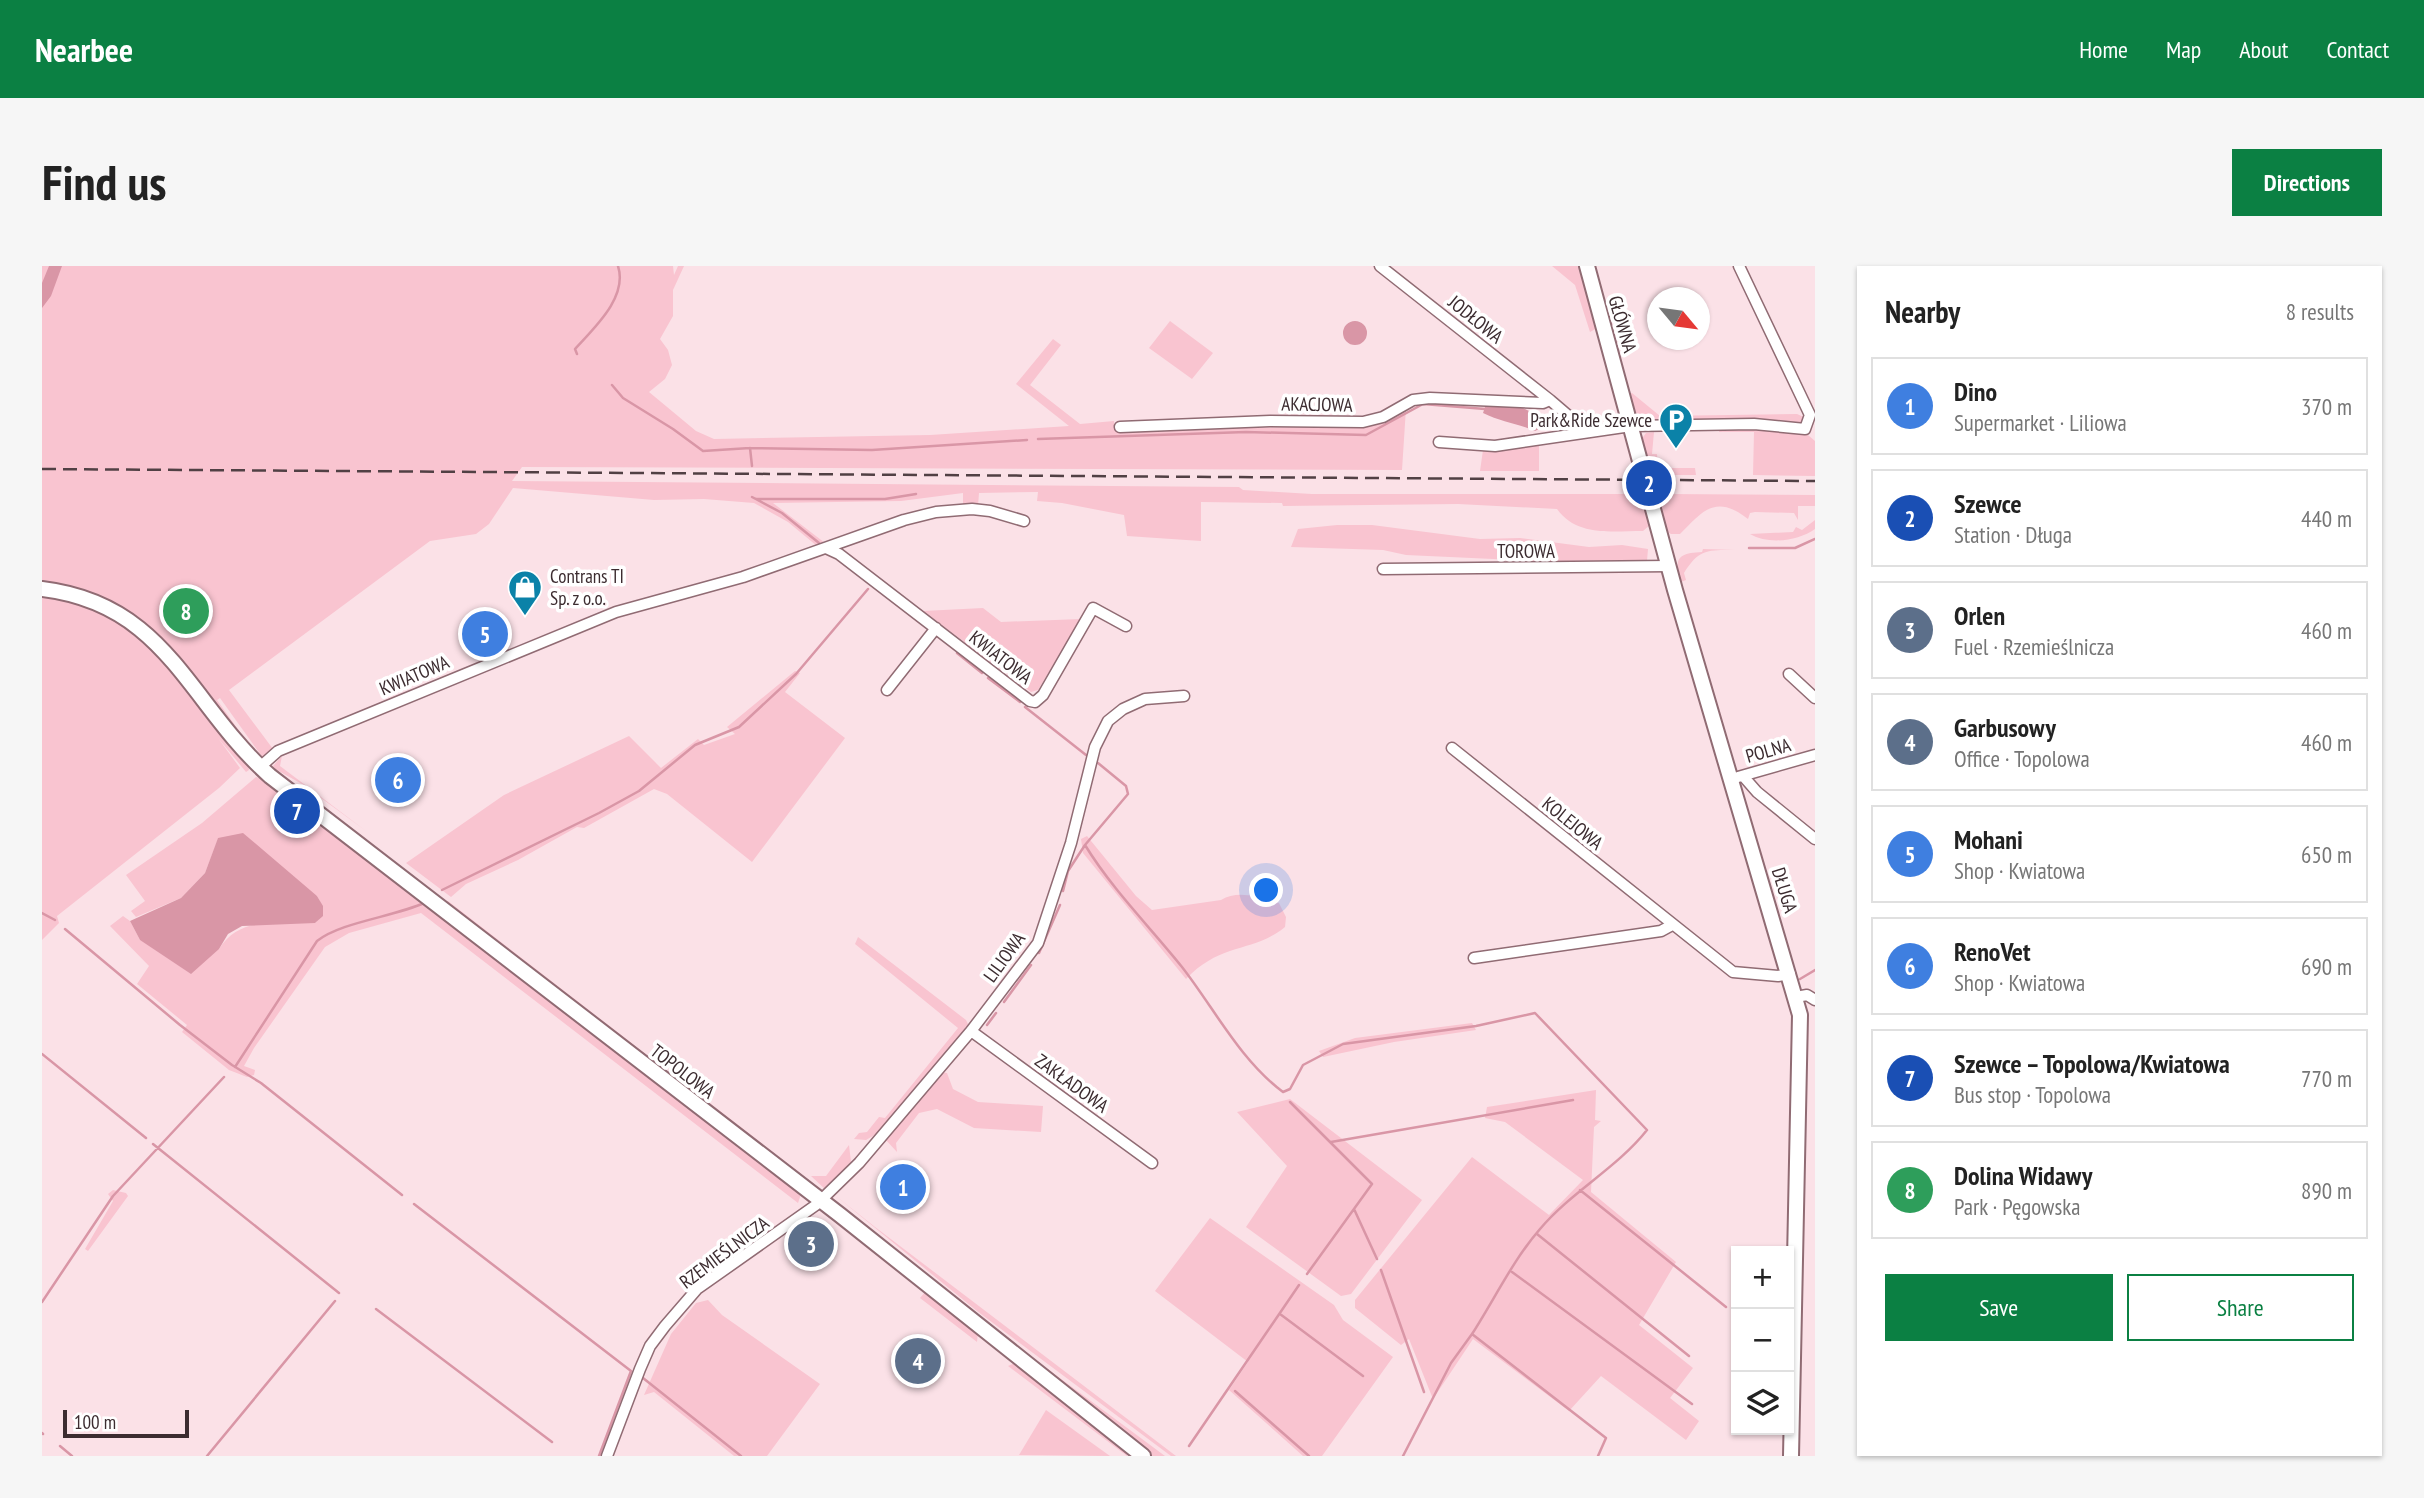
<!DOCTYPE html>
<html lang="en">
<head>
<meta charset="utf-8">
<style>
	body { margin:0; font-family:"PT Sans Narrow",sans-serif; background:#f6f6f6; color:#222 }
	.controls { position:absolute; right:21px; bottom:21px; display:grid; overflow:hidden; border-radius:0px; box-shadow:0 2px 5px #0004 }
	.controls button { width:63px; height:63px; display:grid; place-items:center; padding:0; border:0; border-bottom:2px solid #e0e0e0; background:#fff; color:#222; font:35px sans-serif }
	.compass { position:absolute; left:1605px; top:21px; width:63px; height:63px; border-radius:50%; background:#fff; box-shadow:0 2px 5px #0004; rotate:119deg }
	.scale { position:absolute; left:21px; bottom:18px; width:126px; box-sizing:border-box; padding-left:7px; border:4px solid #3c2c30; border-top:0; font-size:19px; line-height:24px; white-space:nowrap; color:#3c2c30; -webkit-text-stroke:5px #fff; paint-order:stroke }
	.you { position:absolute; left:1225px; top:625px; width:24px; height:24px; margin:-18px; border:5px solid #fff; border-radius:50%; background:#1a73e8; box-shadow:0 0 0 10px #1a73e833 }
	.badge { display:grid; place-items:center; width:46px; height:46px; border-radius:50%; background:#0b8043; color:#fff; font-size:23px; font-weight:700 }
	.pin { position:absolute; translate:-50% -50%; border:4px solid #fff; box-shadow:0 2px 7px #0006 }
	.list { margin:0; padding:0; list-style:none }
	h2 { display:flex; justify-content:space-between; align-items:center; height:91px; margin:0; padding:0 28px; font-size:30px }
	h2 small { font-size:23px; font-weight:400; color:#767676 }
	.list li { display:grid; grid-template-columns:46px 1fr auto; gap:21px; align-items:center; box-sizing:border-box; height:98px; margin:0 14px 14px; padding:0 14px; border:2px solid #e0e0e0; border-radius:0px }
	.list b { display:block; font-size:26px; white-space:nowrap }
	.list p { margin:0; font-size:23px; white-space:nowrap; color:#767676 }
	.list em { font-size:23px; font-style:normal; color:#767676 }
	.actions { display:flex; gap:14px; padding:21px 28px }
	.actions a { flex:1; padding:16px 0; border:2px solid #0b8043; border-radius:0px; text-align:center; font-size:24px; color:#0b8043 }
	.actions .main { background:#0b8043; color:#fff }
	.icon { flex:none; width:38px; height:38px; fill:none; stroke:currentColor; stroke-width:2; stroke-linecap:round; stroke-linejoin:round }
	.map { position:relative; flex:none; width:1773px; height:1190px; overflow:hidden; border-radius:0px }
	header { display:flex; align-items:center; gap:42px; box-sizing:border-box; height:98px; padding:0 35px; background:#0b8043; color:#fff }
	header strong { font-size:33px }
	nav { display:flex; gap:38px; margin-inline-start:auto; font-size:24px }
	.intro { display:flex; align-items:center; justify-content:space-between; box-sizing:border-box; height:168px; padding:0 42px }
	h1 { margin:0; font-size:49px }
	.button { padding:18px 32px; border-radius:0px; background:#0b8043; color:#fff; font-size:24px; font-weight:700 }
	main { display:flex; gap:42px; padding:0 42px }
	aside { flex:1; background:#fff; border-radius:0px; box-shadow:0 2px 5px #0004 }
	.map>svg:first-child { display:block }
	.green { fill:#f9c4d0 }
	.water { fill:#d996a6 }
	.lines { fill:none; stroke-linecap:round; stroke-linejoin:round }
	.stream { stroke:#d996a6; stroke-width:2.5 }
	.street-casing { stroke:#906b73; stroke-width:13 }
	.secondary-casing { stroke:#906b73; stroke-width:18 }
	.street { stroke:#fff; stroke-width:10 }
	.secondary { stroke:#fff; stroke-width:14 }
	.rail { stroke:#514044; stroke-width:2.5; stroke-dasharray:14 7; stroke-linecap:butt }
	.labels { text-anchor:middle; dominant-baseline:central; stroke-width:7; stroke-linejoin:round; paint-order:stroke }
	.street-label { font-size:19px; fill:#3c2c30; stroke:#fff }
	.poi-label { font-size:19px; fill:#3c2c30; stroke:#fff; text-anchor:end }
</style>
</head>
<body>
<header>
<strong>Nearbee</strong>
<nav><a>Home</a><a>Map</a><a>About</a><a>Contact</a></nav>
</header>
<div class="intro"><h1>Find us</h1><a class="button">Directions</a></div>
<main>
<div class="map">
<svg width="1773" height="1190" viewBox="0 0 1773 1190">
	<rect width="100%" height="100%" fill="#fbe1e7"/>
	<path class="green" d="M0,0H631L632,9L636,0H642L631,24V50L618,73L626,84L630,99L623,113L607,126L654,165L672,173L888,169L1027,160L974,118L1011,73L1019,79L988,119L1038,158L1072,155L1073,164L1330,160L1364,142L1360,204L480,201L470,215L1197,221L1201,224L1270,228H1597L1599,224L1608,259L1601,265C1570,265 1535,271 1515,243L1416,238L1241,240L1240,237L1159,236V275L1085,270L1082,249L1020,237L995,235L996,226L937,227L936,240L921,239V227L859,235L731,237L783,277L775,280L746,256L712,237L662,233L612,234L471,222L447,258L434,268L388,275L187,424L231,483L221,492L178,432L175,434L213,487L205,494L207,504L204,506L176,472L198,502L177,522L15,650L17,657L0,674Z
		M1510,0H1540L1557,61L1548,66L1533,19Z
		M1128,55L1171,87L1150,113L1107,82Z
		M1590,127L1618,150L1755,148L1764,152L1762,160L1747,156H1611L1593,150L1587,128Z
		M1677,161H1708L1766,169L1773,175V210L1711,209L1712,166H1677Z
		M1612,166L1610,188H1615L1616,202H1653L1654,209H1609L1599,174L1604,167Z
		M1497,178V205H1438L1441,184Z
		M1623,228L1773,229V240H1756V254L1752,247L1713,246L1708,247L1706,253C1673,227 1660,246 1638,268H1629L1624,265L1617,237L1623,238Z
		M1773,254V263C1756,275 1727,279 1708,268L1751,266L1754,261L1760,264Z
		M1295,259H1330L1438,273L1478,272L1547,281L1580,279L1606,283L1605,295L1540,297L1364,289L1341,284L1249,281L1256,263Z
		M1661,283L1693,284C1665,284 1657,283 1642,307L1644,314L1639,316C1632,293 1635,287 1660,286Z
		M941,342L959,356L1039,353L996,424L989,426L881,345Z
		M753,405L758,407L743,426L803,472L710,596L625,528L612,523L542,562L535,561L476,594L424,618L409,631L364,597L462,529L587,470L619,502L656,473L662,479L693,468L685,461Z
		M240,490L238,500L324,565L260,518L233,503L231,500Z
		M214,511L221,513L253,545L284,560L759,928L756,937L379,647L307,667L283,681L212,782L202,800L213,804L212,809L205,811L187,804L140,766L145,759L95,718L107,700L68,660L81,650L88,655L98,674L177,683C198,649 237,657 273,657C283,647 282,642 275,630L176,573L163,607L139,632L94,651L89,645L103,635L84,609L160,557Z
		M1045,570L1094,630L1110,644L1179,634C1197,623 1218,632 1237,637L1244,651L1243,661C1211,687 1179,676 1144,713L1041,587L1039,573Z
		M406,635L623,803L620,807L403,638Z
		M816,671L924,754L927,760L836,867L824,874L812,873L817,867L825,866L837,851L843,852L916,762L813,678Z
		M1430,757L1434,764L1352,776L1281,791L1277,785L1313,772Z
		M899,806L905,807L911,823L936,836L1001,840L999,866L932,862L895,843L877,847L854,877L855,886L843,873Z
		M629,807L767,914L779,925L626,811Z
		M1554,824L1553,854L1559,855L1552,861L1549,926L1634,996L1597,1059L1651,1102L1628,1132L1657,1155L1644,1174L1559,1110L1527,1145L1431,1073L1391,1133L1367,1073L1359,1079L1313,1042V1034L1430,891L1507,949L1541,914L1463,856L1443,852L1445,841Z
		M1248,833L1380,934L1309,1028L1299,1030L1204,961L1245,900L1195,846Z
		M807,879L809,896L784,924L769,910H784Z
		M71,924L84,927L86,930L46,985L43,983L71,935L66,928Z
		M794,930L833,961L1134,1190H1129L935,1045Z
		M1168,952L1292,1039L1301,1054L1351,1091L1280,1190H1261L1187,1124L1206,1096L1113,1025Z
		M884,1025L936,1066L935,1076L878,1032Z
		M666,1034L680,1049L778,1118L725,1190H692L612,1126L602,1129L629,1068L654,1037Z
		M957,1067L1123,1190H1108L1024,1125Z
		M973,1097L1087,1186L1085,1190L966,1100Z
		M1004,1144L1068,1190L977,1189Z"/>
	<path class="water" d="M7,0H20L9,30L0,42V17Z
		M1301 67a12 12 0 1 1 24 0a12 12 0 1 1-24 0Z
		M1444,138L1479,141L1497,150L1499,162L1493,165C1475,157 1459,156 1441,147Z
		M201,567L275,630L281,640V650L273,657L200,660L186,668L177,683L149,708L98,674L88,655L139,632L163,607L176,572Z"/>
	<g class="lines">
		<path class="stream" d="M535,88L533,83C553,61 586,31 576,0
			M570,119L581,132L631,163L661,185L708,182L830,184L985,174
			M996,173L1204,166L1324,169L1381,138L1443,143
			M708,182L710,200
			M710,231L740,247L777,277
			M714,233H843L874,228
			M1707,282H1753L1773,273
			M915,387L940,407
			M946,412L978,436
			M983,441L1044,489
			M1056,497L1084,520L1086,528L1043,579C1070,623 1107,660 1140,701C1172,742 1198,794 1241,826L1248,823L1261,799L1301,778L1434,760L1493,747L1605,864C1575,902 1529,926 1498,963C1471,994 1452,1034 1430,1068L1564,1172L1556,1190
			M400,624L557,547L597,525L653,479L697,461L754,408L826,323
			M1021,625L1026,605L1043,579
			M0,647L13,654
			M23,663L138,759L190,799L219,817L360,929
			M997,687L1018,639
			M1758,713L1773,704
			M962,736L989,699
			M945,759L954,747
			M0,788L104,872
			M193,801L275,675C299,656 351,651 382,637
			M1248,836L1330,918L1265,1008
			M1289,876L1531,834
			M111,878L297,1027
			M1538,924L1684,1041
			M372,938L589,1105L557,1190
			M1312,943L1335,993
			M1495,968L1647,1090
			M1339,1004L1382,1126
			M1470,1006L1650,1138
			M0,1036L71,930L182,811
			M334,1043L510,1176
			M1238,1048L1321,1110
			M601,1112L699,1190
			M1193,1125L1267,1190
			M0,1167L1,1168
			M18,1180L30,1190
			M1147,1180L1257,1019
			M165,1190L293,1035
			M1361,1190L1409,1097L1430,1068"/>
		<g class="street-casing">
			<path id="street" d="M1338,0L1508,134L1536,158L1541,167
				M1078,161L1228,155L1321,156L1341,151L1371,134L1388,132L1501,137L1508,134
				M1397,176L1453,180L1589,160L1712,158L1763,163L1768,149L1697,0
				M784,282L797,288L988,435L993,436L1001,429L1051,342L1084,360
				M1341,303L1627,300
				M1747,408L1773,432
				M845,424L894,362
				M1410,482L1691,706L1736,710L1748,708
				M218,501L236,485L574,346L701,311L862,254L894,246L930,243L948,245L982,255
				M1701,510L1715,526L1773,573
				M1696,511L1773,489
				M1432,692L1619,665L1630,659
				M1754,731L1765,729L1773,734
				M929,765L1110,897
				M565,1190L598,1103L608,1080L623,1060L655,1023L774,939L817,897L929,765L996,677L1029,577L1053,481L1066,455L1081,443L1103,433L1142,430"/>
		</g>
		<g class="secondary-casing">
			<path id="secondary" d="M1545,0L1633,324L1758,749L1749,1190
				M0,323C125,338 146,437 228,510L798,949L1101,1190"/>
		</g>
		<use href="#street" class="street"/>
		<use href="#secondary" class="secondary"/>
		<path class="rail" d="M0,203L1773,215"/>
	</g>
	<defs>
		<g id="parking-pin" transform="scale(1.75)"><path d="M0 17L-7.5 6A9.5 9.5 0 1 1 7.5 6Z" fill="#0b82a8" stroke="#fff"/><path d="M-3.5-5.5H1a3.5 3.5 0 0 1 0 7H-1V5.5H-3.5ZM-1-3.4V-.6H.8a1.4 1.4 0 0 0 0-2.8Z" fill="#fff"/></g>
		<g id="shop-pin" transform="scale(1.75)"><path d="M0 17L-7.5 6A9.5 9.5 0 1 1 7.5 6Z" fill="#0b82a8" stroke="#fff"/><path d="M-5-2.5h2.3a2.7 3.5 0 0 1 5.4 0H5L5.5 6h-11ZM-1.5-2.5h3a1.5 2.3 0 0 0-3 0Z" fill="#fff"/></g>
	</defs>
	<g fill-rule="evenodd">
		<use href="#parking-pin" x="1634" y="154"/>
		<use href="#shop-pin" x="483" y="321"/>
	</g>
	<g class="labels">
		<g class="street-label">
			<text transform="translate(1434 53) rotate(39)">JODŁOWA</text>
			<text transform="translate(1581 58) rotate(74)">GŁÓWNA</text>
			<text transform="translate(1275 138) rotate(1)">AKACJOWA</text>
			<text x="1484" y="285">TOROWA</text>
			<text transform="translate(959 391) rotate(38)">KWIATOWA</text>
			<text transform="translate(372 409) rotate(-23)">KWIATOWA</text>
			<text transform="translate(1726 484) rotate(-16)">POLNA</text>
			<text transform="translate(1531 557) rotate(39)">KOLEJOWA</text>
			<text transform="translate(1743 624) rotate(73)">DŁUGA</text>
			<text transform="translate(962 691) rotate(-54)">LILIOWA</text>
			<text transform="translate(641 805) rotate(38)">TOPOLOWA</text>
			<text transform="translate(1030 817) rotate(36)">ZAKŁADOWA</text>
			<text transform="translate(682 986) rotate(-37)">RZEMIEŚLNICZA</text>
		</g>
		<g class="poi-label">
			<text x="1610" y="154">Park&amp;Ride Szewce</text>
			<text x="508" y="310" text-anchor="start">Contrans TI<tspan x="508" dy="22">Sp. z o.o.</tspan></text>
		</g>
	</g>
</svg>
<div class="controls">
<button>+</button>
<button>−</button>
<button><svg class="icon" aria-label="layers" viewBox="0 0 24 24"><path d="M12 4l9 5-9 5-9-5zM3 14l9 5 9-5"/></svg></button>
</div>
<svg class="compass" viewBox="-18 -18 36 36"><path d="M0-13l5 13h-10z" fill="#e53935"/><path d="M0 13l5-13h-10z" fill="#767676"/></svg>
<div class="scale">100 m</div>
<div class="you"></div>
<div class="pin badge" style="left:861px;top:921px;background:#3f7fe0">1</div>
<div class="pin badge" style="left:1607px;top:217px;background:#1a4fb4">2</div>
<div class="pin badge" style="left:769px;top:978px;background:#5c6f8a">3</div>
<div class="pin badge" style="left:876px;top:1095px;background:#5c6f8a">4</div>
<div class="pin badge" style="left:443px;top:368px;background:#3f7fe0">5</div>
<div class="pin badge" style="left:356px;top:514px;background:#3f7fe0">6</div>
<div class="pin badge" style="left:255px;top:545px;background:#1a4fb4">7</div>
<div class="pin badge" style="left:144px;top:345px;background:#2e9e5b">8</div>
</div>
<aside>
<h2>Nearby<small>8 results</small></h2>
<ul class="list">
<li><span class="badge" style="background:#3f7fe0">1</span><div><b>Dino</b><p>Supermarket · Liliowa</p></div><em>370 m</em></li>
<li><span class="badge" style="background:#1a4fb4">2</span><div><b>Szewce</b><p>Station · Długa</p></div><em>440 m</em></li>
<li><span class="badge" style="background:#5c6f8a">3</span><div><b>Orlen</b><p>Fuel · Rzemieślnicza</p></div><em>460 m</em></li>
<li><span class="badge" style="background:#5c6f8a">4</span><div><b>Garbusowy</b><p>Office · Topolowa</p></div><em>460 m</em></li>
<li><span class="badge" style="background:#3f7fe0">5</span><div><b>Mohani</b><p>Shop · Kwiatowa</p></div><em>650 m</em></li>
<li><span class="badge" style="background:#3f7fe0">6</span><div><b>RenoVet</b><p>Shop · Kwiatowa</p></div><em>690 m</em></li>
<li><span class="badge" style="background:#1a4fb4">7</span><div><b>Szewce – Topolowa/Kwiatowa</b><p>Bus stop · Topolowa</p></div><em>770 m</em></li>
<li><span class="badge" style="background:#2e9e5b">8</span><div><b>Dolina Widawy</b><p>Park · Pęgowska</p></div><em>890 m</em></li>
</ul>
<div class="actions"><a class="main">Save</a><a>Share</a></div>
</aside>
</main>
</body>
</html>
